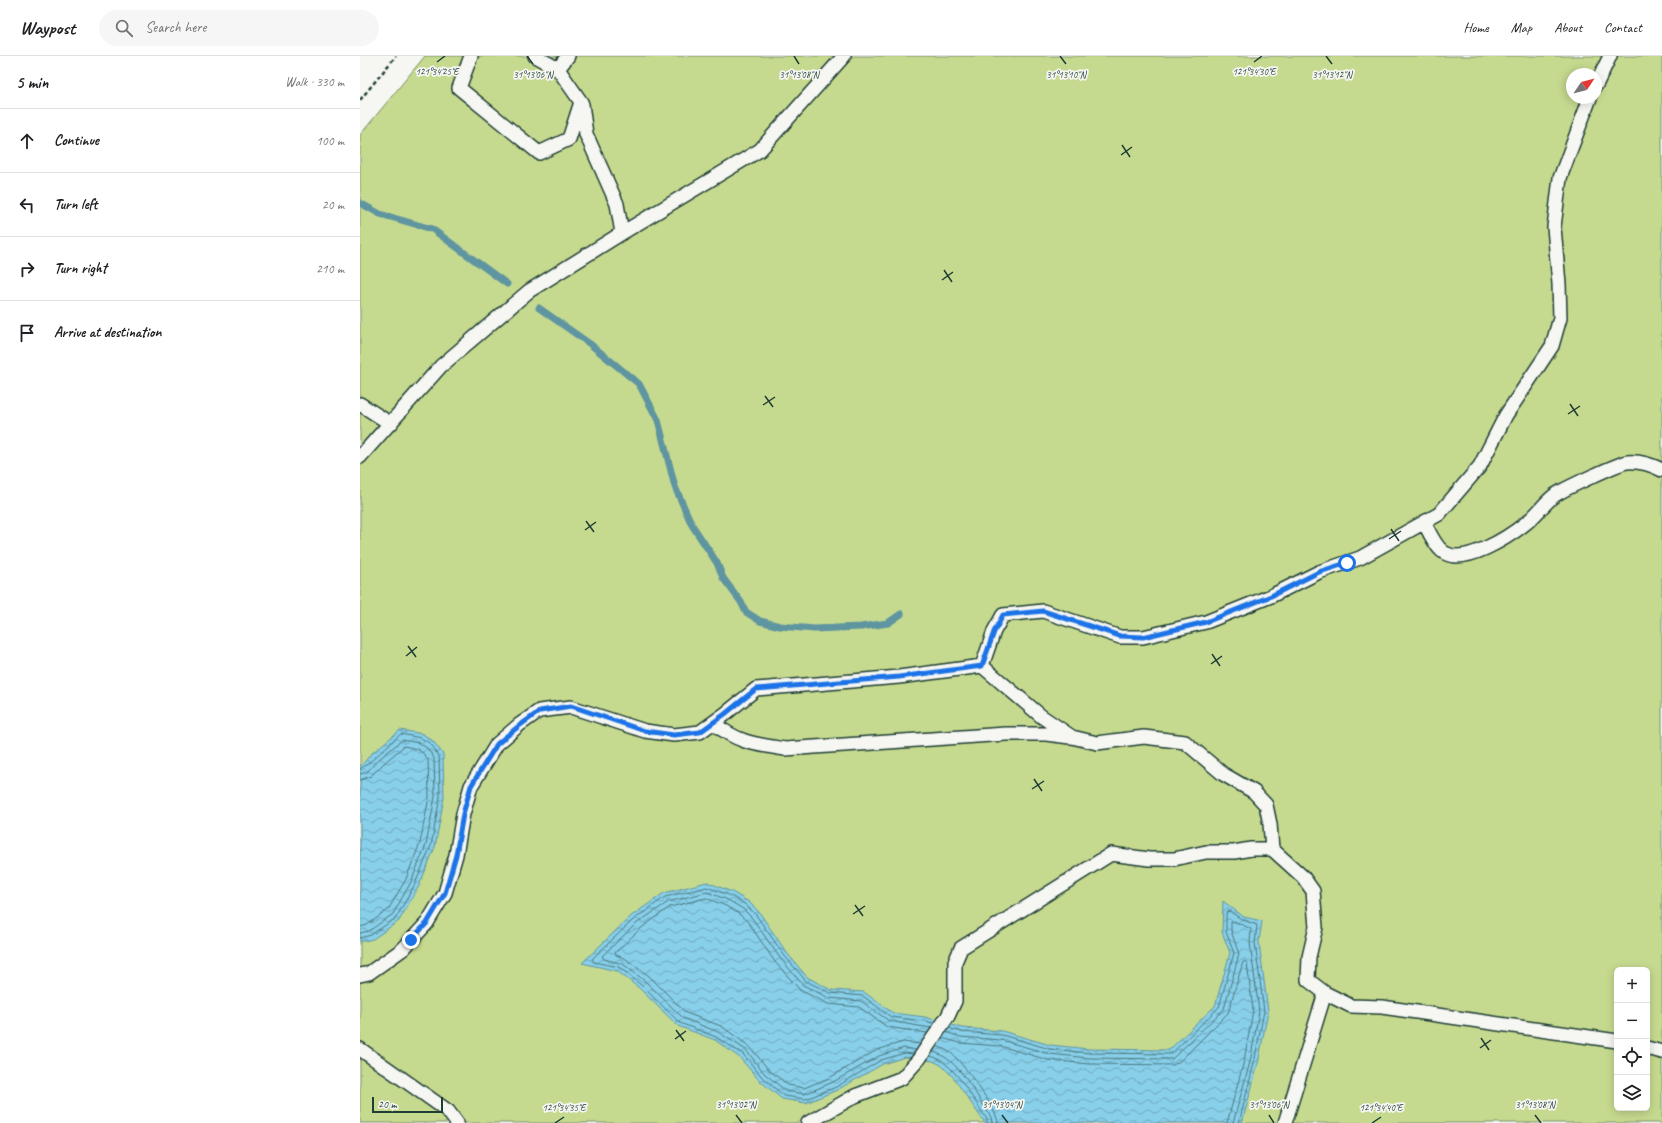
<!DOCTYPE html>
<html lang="en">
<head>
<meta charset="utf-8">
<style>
	body { margin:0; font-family:Caveat,sans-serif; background:#f6f6f6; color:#202124 }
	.controls { position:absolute; right:12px; bottom:12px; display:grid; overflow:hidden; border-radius:6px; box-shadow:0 2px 10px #0003 }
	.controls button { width:36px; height:36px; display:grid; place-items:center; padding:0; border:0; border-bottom:1px solid #e0e0e0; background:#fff; color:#202124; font:20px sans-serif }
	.compass { position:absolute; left:1206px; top:12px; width:36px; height:36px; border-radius:50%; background:#fff; box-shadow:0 2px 10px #0003; rotate:55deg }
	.scale { position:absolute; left:12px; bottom:10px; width:71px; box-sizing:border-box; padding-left:4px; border:2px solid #1f3d34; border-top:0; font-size:11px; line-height:14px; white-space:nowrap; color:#1f3d34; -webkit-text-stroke:3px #f6f6f2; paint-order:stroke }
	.stop { position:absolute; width:12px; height:12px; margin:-9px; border:3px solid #1a73e8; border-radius:50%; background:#fff }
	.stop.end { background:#1a73e8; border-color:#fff; box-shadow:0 1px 4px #0008 }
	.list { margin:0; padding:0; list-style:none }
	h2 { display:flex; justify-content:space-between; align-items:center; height:52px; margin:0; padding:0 16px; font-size:17px }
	h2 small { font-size:13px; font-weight:400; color:#757577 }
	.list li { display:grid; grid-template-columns:26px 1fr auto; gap:12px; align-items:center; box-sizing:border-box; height:64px; padding:0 16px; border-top:1px solid #e0e0e0 }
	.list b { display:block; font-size:15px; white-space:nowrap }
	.list em { font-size:13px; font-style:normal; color:#757577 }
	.icon { flex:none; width:22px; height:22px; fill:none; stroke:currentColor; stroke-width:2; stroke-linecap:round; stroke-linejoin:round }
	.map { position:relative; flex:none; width:1302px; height:1067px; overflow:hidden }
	header { display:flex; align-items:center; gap:24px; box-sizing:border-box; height:56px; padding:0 20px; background:#fff; border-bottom:1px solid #e0e0e0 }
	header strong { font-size:19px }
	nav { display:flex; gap:22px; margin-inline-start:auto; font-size:14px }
	.search { width:280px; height:36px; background:#f6f6f6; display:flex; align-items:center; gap:10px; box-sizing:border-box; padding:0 14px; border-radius:22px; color:#757577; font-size:15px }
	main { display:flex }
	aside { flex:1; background:#fff }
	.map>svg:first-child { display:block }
	.green { fill:#c6da8f; stroke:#728c62; fill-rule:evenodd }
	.water { fill:url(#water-waves); stroke:#5e95a1 }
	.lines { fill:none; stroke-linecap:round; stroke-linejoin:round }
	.shore { stroke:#49777d; stroke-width:1 }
	.stream { stroke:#5e95a1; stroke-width:7 }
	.lane-casing { stroke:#1f3d34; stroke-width:16 }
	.path { stroke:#1f3d34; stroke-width:2.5; stroke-dasharray:4 3; stroke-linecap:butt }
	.lane { stroke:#f6f6f2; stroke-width:13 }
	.route { stroke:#1a73e8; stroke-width:5 }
	.ticks { fill:none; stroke:#1f3d34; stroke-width:1.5 }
	.ticks-label { font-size:10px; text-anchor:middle; fill:#1f3d34; stroke:#f6f6f2; stroke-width:3.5; stroke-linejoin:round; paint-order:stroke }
</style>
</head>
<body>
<header>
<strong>Waypost</strong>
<div class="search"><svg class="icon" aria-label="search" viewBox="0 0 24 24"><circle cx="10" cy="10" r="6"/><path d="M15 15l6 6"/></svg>Search here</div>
<nav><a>Home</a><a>Map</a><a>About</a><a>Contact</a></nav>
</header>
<main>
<aside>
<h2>5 min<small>Walk · 330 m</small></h2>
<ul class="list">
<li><svg class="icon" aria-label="ahead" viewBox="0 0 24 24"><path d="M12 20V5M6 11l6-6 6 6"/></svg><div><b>Continue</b></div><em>100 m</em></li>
<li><svg class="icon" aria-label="left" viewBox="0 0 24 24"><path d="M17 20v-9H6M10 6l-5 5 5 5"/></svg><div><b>Turn left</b></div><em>20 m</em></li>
<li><svg class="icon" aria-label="right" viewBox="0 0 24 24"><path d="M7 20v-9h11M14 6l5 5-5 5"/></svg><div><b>Turn right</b></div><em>210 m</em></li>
<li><svg class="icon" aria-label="arrive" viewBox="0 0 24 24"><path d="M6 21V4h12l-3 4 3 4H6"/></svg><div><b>Arrive at destination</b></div></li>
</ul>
</aside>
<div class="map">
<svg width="1302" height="1067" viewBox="0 0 1302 1067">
	<defs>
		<pattern id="water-waves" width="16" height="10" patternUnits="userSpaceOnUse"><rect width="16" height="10" fill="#88cfea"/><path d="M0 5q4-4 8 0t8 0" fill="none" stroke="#6fa9be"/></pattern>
	</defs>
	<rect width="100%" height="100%" fill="#f6f6f2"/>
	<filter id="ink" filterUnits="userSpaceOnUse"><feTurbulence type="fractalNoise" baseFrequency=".025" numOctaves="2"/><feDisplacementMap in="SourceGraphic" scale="8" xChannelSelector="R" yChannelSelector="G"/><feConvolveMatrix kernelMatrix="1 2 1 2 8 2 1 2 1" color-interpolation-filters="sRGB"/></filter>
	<g filter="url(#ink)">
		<path class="green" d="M65,0H1302V1067H0V79ZM1212,18H1236V42H1212ZM1257,914H1287V1052H1257Z"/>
		<path class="water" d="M40,674L63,678L73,685L83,698L84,742L75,791L59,830L39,865L13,883L0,886V711L12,697Z
			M347,826L372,836L389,846L399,856L427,897L447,921L471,934L504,936L533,957L565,961L602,972L642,975L690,989L729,993L809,994L855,950L870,897L862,876L863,845L884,861L902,865L899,886L908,955L898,1008L882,1067H625L593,1021L581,1009L573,1005L545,1001L523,1008L477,1034L446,1047L422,1043L399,1024L380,1002L355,984L318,970L279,932L257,915L222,907L270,861L304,837Z"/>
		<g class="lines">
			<path class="shore" d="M0,713C5,712 33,684 41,678L61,682L71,688L79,700L80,741L71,790L55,828L36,862L11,879L0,882
				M0,718L7,716L18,704L42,684L59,687L67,692L74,702L75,741L66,789L51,826L33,858L9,875L0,877
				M0,724L11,720L23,708L44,690L57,693L63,697L68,704L69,741L60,787L46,823L28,854L7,869L0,871
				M589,972L601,976L642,979L690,993L729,997L811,998L859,951L874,897L866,876V857L869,855L883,864L897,869L895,887L904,955L894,1007L879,1067
				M586,976L600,981L641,984L690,998L729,1002L812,1003L864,953L879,898L871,875V866L874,865L891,873L890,887L899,955L890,1006L873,1067
				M582,982L600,987L640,990L688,1004L729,1008L813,1009L820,1005L868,957L883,906L885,905L887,907L893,954L884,1005L867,1067
				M560,988L543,986L517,994L471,1021L444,1032L428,1029L409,1014L389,990L361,970L326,957L289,920L266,903L256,899L255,897L280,873L310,851L346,842L366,850L379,858L388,866L415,906L440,934L468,948L499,951L527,971L567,977
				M577,990C581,992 587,994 591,997C602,1006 638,1054 638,1067
				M556,994L544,992L519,1000L473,1026L445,1038L426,1035L405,1018L386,994L358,976L323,962L285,925L263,908L244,903L242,900L276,868L308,846L347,836L368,844L383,853L392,862L420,902L443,929L469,942L501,945L529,965L571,972
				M573,996C598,1001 617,1041 631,1061L632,1067
				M553,998L545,997L521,1004L476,1031L446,1043L424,1040L402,1021L383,998L356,981L320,967L281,929L259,911L234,906L232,903L273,864L305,841L347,831L371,840L386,849L396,859L424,899L446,925L470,937L503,940L531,961L564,965L574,967
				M570,1000C594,1004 613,1045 627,1063V1067"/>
			<path class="stream" d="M0,147L20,158L72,173L147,228
				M179,252L230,288L279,328L298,364L315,431L332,469L357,507L363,522L381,546L386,556L400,565L420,570L454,573L501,571L528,567L541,558"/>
			<g class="lane-casing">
				<path id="lane" d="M111,0L99,32L179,97L209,83L221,46L198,13L175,0
					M198,13L208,0
					M1236,29L1250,0
					M1230,42L1200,122L1194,171L1199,228L1200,262L1192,290L1146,359L1120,410L1079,458L1000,502L959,516L911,540L846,566L783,581H760L683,555L643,559L634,575L622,610L681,660L712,681L737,687L784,681L825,686L863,718L894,736L906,749L910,768L912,793L943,821L953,835L956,871L949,901L948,924L965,937L991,950L1022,951L1257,985
					M222,48L226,78L257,148L262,177
					M0,348L31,368
					M0,401L81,310L169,235L262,177L400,94L484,0
					M1064,466C1069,476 1074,488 1082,495C1102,512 1150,480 1166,467C1177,459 1184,447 1195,439C1204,433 1257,408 1267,406C1279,405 1292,409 1302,414
					M353,667C379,687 393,688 425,693L646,678H686L710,681
					M0,919L9,917L43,893L67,867L85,837L96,799L103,758L111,730L137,688L159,669L179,655L211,651L285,675L314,679L340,676L365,658L396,633L539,621L622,610
					M1287,992L1302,996
					M0,993L88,1055L97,1067
					M448,1067L495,1040L542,1022L559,1003L588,960L595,945V906L601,892L751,798L789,803H814L846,796H874L891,793H912
					M925,1067L965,937"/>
			</g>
			<path class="path" d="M0,44L36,0"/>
			<use href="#lane" class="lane"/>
		</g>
	</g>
	<g class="lines" filter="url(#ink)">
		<path class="route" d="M51,884L67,867L85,837L96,799L103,758L111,730L137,688L159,670L180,655L211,650L285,675L314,679L340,676L365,658L396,633L539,621L622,610L634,576L643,559L683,555L760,580L783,581L846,566L911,540L959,516L987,507"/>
	</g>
	<path class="ticks" d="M167,0L173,8M434,0L439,8M700,0L706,8M966,0L972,8M77,6L85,0M894,6L902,0M762,89L770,101M761,99L772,91M584,214L592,226M582,224L593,216M405,340L413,351M1210,348L1218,360M403,349L415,341M1208,358L1220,350M226,465L234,476M1031,473L1039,485M225,474L236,466M1029,483L1041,475M48,590L56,601M852,598L860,610M46,600L57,591M851,608L862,600M674,723L682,735M672,733L684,725M495,849L503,860M493,858L505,850M316,974L324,985M1121,982L1129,994M315,983L326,975M1120,992L1131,984M376,1059L382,1067M642,1059L648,1067M909,1059L914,1067M1175,1059L1181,1067M195,1067L204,1061M1012,1067L1021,1061"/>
	<g class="ticks-label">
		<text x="77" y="19">121°34'25"E</text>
		<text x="894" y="19">121°34'30"E</text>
		<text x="173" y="22">31°13'06"N</text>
		<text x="439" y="22">31°13'08"N</text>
		<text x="706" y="22">31°13'10"N</text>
		<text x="972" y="22">31°13'12"N</text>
		<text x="376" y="1052">31°13'02"N</text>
		<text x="642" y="1052">31°13'04"N</text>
		<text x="909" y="1052">31°13'06"N</text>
		<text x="1175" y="1052">31°13'08"N</text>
		<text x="204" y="1055">121°34'35"E</text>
		<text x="1021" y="1055">121°34'40"E</text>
	</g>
</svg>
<div class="controls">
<button>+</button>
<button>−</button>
<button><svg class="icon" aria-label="locate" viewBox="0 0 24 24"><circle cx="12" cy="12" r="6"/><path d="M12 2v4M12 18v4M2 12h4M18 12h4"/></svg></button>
<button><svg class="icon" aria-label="layers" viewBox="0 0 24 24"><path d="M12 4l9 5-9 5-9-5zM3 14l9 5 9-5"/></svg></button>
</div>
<svg class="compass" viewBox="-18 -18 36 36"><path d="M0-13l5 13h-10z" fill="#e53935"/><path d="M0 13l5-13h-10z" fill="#757577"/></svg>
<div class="scale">20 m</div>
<div class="stop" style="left:987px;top:507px"></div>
<div class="stop end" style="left:51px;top:884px"></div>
</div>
</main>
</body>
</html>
